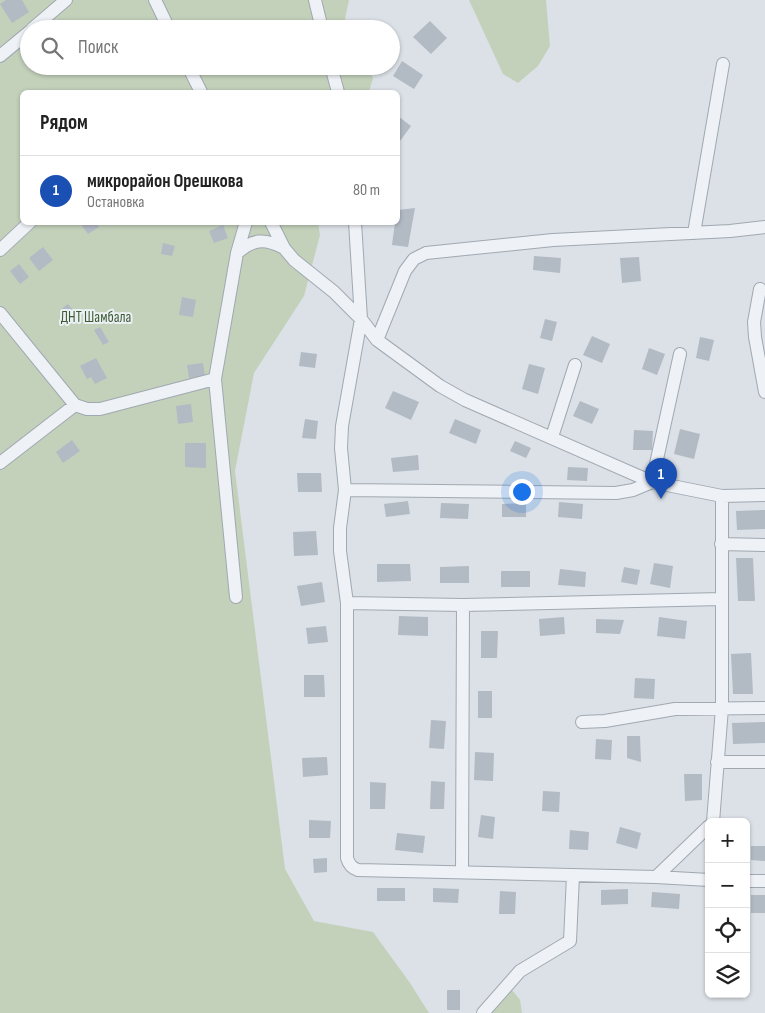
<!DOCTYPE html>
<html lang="ru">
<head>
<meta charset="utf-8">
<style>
	body { margin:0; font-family:"Sofia Sans Condensed",sans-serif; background:#f2f2f2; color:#222 }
	.controls { position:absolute; right:15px; bottom:15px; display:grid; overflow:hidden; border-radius:8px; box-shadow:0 1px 4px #0004 }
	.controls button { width:45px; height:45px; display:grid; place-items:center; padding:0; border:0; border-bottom:1px solid #e0e0e0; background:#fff; color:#222; font:25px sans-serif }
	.you { position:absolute; left:521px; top:491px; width:18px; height:18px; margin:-12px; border:4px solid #fff; border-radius:50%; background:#1a73e8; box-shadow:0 0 0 8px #1a73e833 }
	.badge { display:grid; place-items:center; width:32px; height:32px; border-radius:50%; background:#ea580c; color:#fff; font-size:16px; font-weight:700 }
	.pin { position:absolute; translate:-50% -41px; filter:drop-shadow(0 1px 2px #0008) }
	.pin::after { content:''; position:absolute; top:26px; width:18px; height:15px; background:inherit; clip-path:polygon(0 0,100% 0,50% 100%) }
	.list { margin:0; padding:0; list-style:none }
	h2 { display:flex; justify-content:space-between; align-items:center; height:65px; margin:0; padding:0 20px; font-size:21px }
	h2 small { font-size:16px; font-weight:400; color:#767676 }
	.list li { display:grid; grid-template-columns:32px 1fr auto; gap:15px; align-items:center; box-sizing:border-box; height:70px; padding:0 20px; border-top:1px solid #e0e0e0 }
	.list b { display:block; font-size:19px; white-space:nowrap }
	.list p { margin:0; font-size:16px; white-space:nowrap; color:#767676 }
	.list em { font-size:16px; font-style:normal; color:#767676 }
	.icon { flex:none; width:28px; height:28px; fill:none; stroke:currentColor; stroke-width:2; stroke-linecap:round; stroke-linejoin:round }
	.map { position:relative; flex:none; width:765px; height:1013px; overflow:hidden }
	.search { position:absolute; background:#fff; box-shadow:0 1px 4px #0004; left:20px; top:20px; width:380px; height:55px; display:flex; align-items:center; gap:12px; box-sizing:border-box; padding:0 18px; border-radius:28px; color:#767676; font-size:19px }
	.panel { position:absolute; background:#fff; box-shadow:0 1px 4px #0004; left:20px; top:90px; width:380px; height:135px; border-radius:8px }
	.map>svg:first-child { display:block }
	.green { fill:#c3d1bb }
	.building { fill:#b2bac4 }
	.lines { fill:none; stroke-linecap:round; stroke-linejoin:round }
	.minor-casing { stroke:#a0a8b1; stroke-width:14 }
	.minor { stroke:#eef1f5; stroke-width:12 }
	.labels { text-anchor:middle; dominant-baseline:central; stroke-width:4; stroke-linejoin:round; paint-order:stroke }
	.park-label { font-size:15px; fill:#3d5a31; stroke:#eaf0f4 }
</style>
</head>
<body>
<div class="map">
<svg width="765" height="1013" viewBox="0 0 765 1013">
	<rect width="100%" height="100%" fill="#dbe1e7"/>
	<path class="green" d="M0,0H349L345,19L350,29H29V66H367L373,78L369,92H22V222L318,223L320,235L304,296L254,373L235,471L285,869L314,921L373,932L410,983L429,1013H0Z
		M469,0H546L550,46L538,66L518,83L503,74Z
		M512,990L520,1000L522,1013H492L495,1001Z"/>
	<path class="building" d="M6,0H22L29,12L12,23L0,4Z
		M430,21L447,38L431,54L413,37Z
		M402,61L423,75L414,89L393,76Z
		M144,66H165L148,75Z
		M398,116L411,126L400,141L398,138Z
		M415,208L408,247L392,245L395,222H398V210Z
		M79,222H95L99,227L88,234Z
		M223,225L228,238L214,243L209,231Z
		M163,243L175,246L172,256L161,254Z
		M43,247L53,260L39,271L29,258Z
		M534,256L561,258L560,273L533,270Z
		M639,257L641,281L622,283L620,258Z
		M19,264L29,277L20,284L10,271Z
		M182,297L196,300L193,317L179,315Z
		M68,304L75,312L68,317L61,309Z
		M545,319L557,322L552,341L540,338Z
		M100,327L109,342L103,345L94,330Z
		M592,336L610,344L602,363L583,355Z
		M700,337L714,340L709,361L696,358Z
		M649,348L665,354L657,375L642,369Z
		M301,352L317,354L315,368L299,366Z
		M96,358L107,378L95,384L91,377L87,379L80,366Z
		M203,363L205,376L189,378L187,365Z
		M529,364L545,368L538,394L522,389Z
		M393,391L419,402L411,420L385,408Z
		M580,401L599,409L592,424L573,416Z
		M191,404L193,422L178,424L176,406Z
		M305,419L318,421L316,439L302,438Z
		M455,419L481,430L476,444L449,433Z
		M680,429L700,434L694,459L674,454Z
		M634,430L653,431L652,450H633Z
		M72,440L80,451L63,463L56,452Z
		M515,441L531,448L526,458L510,451Z
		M185,443H206V468L185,467Z
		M418,455L419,470L393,472L391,458Z
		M568,467L588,468L587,481L567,480Z
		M297,473H321L322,492H298Z
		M408,501L410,514L386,517L384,504Z
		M559,502L583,504L582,519L558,517Z
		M441,503L469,504L468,519L440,518Z
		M526,503V517H502V504Z
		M765,510V529L737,530L736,511Z
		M316,531L318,555L294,556L293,532Z
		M736,558H753L755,601H738Z
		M654,563L673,566L670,588L650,584Z
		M377,564H410L411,581L377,582Z
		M469,566V583H440V567Z
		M624,567L640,570L637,585L621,582Z
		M560,569L586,572L585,587L558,585Z
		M501,571H530V587H501Z
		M322,582L325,602L301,606L297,586Z
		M399,616L428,617V636L398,635Z
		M564,617L565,634L540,636L539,619Z
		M659,617L687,621L685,639L657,636Z
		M596,619L624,620L620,634L596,633Z
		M326,626L328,642L308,644L306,628Z
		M481,631H498L497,658H481Z
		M751,653L753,694H733L731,654Z
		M304,675H324L325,697H304Z
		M635,678L655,679L654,699L634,698Z
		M478,691H492V718H478Z
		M431,720L446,721L444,749L429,748Z
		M765,722V743L733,744L732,723Z
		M627,736H640L641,762L627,758Z
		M596,739L612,740L611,760L595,759Z
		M475,752L494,753L493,781L474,780Z
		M327,757L328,775L303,777L302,758Z
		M684,774H702V800L685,801Z
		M431,781L445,782L444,809H430Z
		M370,782L386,783L385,809H370Z
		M543,791L560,792L559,812L542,811Z
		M481,815L495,817L493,839L478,837Z
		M309,820L331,821L330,838H309Z
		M620,827L641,833L637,849L616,843Z
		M570,830L589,832L588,850L569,849Z
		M397,833L425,836L423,853L395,850Z
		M751,846H765V861L751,860Z
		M327,858V872L314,873L313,859Z
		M377,888H405V901H377Z
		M433,888L459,889L458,903L433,902Z
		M628,889V904L601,905V890Z
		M500,891L516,892L515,914H499Z
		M652,892L680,894L679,909L651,907Z
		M751,895H765V913H751Z
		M447,990H460V1010H447Z"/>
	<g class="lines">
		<g class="minor-casing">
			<path id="minor" d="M155,0L169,29
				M315,0L322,29
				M32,29L66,0
				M0,56L29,32
				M188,66L201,92
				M331,66L338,92
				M271,222L284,248L294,260L334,292L361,319L377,340L440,386L465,400L652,482L722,496L765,495
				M355,222L361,319L342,426L341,448L345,490L340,528V551L347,603V858C349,865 352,868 358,870L656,877L709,880
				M694,233L723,64
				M0,250L30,222
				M237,253C253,239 264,238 284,248
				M760,289L754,322L755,337L765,392
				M0,313L75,405L87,409H100L215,379L237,253L246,222
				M377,340L405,271L414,259L426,253L553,240L730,231L765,227
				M215,379L236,597
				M552,437L575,365
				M0,463L75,405
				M652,482L680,354
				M345,490L616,493L633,490L652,482
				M721,544L765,545
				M347,603L463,605
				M582,722L605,721L675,709L765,708
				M717,762H765
				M713,822L722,708V496
				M462,871L463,605L721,599
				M656,877L709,826
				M746,881H765
				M483,1013L520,971L570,941L573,875"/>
		</g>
		<use href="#minor" class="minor"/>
	</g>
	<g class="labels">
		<g class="park-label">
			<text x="96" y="317">ДНТ Шамбала</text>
		</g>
	</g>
</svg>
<div class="controls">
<button>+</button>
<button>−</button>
<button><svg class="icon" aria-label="locate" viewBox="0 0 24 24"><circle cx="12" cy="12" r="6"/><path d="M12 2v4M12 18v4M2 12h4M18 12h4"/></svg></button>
<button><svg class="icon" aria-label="layers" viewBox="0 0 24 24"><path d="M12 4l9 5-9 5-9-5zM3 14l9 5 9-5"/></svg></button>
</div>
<div class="you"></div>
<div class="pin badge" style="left:661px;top:499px;background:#1a4fb4">1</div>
<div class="search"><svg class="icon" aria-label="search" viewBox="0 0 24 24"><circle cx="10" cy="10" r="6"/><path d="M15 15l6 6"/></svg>Поиск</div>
<section class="panel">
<h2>Рядом<small></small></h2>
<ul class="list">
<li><span class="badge" style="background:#1a4fb4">1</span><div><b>микрорайон Орешкова</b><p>Остановка</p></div><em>80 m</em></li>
</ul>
</section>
</div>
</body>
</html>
